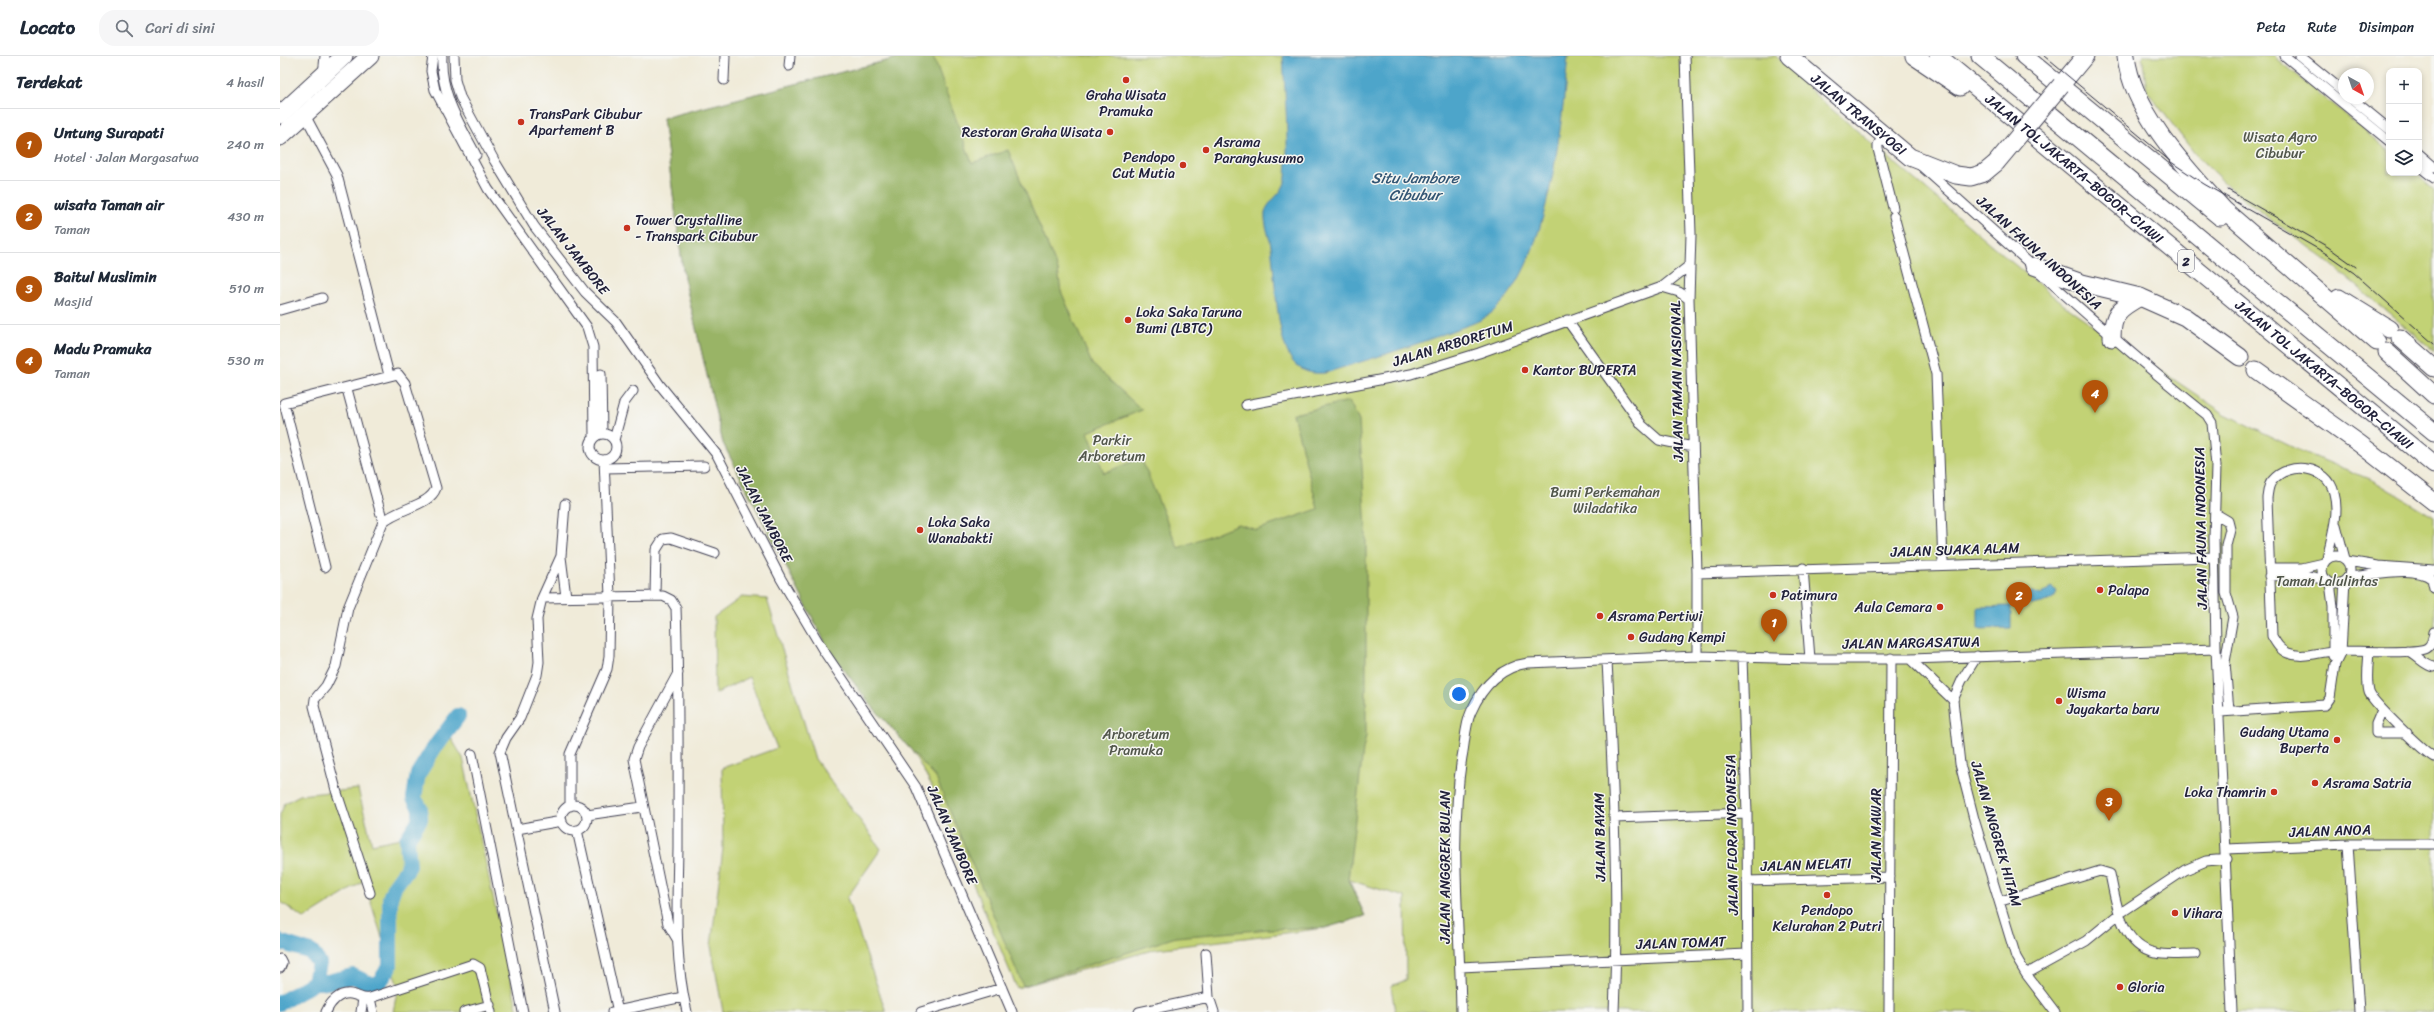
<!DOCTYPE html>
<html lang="id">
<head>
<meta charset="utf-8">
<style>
	body { margin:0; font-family:Sriracha,sans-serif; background:#f6f6f7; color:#1f2937 }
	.controls { position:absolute; right:12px; top:12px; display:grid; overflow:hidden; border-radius:8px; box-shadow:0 2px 6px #0003 }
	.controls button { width:36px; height:36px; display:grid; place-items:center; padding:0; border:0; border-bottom:1px solid #e0e1e3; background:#fff; color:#1f2937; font:20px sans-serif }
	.compass { position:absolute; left:2058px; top:12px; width:36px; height:36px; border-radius:50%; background:#fff; box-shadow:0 2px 6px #0003; rotate:140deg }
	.you { position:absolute; left:1179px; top:638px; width:14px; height:14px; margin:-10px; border:3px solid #fff; border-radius:50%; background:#1a73e8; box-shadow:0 0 0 6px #1a73e833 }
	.badge { display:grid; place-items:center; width:26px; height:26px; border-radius:50%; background:#b45309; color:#fff; font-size:13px; font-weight:700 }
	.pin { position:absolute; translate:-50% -33px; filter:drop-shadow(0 1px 2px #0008) }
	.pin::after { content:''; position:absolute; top:21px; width:14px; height:12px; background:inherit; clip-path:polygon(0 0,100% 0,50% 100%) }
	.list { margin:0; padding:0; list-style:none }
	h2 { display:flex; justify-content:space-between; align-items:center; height:52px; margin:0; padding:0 16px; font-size:17px }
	h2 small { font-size:13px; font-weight:400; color:#747a83 }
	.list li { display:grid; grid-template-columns:26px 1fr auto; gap:12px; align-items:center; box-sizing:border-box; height:72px; padding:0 16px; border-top:1px solid #e0e1e3 }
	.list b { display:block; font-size:15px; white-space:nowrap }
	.list p { margin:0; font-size:13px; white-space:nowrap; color:#747a83 }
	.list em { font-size:13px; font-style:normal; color:#747a83 }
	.icon { flex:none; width:22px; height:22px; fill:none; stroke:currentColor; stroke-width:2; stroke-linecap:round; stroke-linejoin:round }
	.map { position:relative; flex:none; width:2154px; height:956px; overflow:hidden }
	header { display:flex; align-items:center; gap:24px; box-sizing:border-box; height:56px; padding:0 20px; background:#fff; border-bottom:1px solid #e0e1e3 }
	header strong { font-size:19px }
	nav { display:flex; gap:22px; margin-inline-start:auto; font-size:14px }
	.search { width:280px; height:36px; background:#f6f6f7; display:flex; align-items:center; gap:10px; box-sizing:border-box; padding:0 14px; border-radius:16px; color:#747a83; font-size:15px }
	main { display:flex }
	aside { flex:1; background:#fff }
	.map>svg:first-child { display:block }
	.green { fill:#c2d275; stroke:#727a58 }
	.forest { fill:#99b466; stroke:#5e6b50 }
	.water { fill:#4da5ca; stroke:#386482 }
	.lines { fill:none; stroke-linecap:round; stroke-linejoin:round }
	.river { stroke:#4da5ca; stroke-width:16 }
	.street-casing { stroke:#414053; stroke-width:11 }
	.highway-casing { stroke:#414053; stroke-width:19 }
	.street { stroke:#fff; stroke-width:9 }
	.highway { stroke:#fff; stroke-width:17 }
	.tram { stroke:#22223b; stroke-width:1 }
	.highway-bridge-casing { stroke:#414053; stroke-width:19; stroke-linecap:butt }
	.highway-bridge { stroke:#fff; stroke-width:17 }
	.poi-dot { fill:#c8321e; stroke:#f6f6f2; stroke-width:1.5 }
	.labels { text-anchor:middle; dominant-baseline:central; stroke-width:3; stroke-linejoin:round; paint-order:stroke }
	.shield { fill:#f6f6f2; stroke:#626272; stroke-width:1 }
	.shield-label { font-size:13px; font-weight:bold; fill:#22223b }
	.poi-label { font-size:14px; fill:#22223b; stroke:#f6f6f2; text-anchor:start }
	.street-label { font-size:14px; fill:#22223b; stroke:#f6f6f2 }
	.park-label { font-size:14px; fill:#52574c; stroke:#f6f6f2 }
	.water-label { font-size:15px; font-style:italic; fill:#335674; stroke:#f6f6f2 }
</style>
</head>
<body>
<header>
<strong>Locato</strong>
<div class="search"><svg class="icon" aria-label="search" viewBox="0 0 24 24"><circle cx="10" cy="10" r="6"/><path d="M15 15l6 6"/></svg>Cari di sini</div>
<nav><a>Peta</a><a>Rute</a><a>Disimpan</a></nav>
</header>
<main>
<aside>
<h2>Terdekat<small>4 hasil</small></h2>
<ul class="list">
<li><span class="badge">1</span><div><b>Untung Surapati</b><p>Hotel · Jalan Margasatwa</p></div><em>240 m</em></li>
<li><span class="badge">2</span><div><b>wisata Taman air</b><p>Taman</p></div><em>430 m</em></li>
<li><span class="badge">3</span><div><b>Baitul Muslimin</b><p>Masjid</p></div><em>510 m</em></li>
<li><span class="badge">4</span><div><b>Madu Pramuka</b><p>Taman</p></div><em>530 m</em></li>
</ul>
</aside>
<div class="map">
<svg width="2154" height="956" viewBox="0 0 2154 956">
	<rect width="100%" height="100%" fill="#f6f6f2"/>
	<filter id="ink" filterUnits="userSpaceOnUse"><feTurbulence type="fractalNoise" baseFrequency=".025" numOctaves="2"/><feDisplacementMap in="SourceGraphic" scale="8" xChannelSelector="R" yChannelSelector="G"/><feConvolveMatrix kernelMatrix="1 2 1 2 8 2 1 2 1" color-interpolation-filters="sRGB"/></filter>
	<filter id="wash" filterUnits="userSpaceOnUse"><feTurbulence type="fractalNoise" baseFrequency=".012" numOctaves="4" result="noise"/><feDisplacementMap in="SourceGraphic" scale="16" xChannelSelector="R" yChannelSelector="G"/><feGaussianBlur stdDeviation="0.9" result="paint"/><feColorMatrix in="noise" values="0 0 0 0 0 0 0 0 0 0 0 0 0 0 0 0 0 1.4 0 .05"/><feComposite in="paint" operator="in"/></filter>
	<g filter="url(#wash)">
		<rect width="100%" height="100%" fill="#f0ebd9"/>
		<path class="green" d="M625,0H1496L1542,45L1734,208L1784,249L1832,282L1945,358L2016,393L2094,425L2154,461V956H1115L1111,930L1126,924L1125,841L1069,824L1085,860L1045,872L876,893L737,932L651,728L632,695L591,649L549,594L443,387L404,221L383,62Z
			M1862,0H1994L2109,95V117H2135L2154,134V295L2046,204L1954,136L1915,98L1867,35Z
			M462,541L487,543L535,703L601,793L567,842L606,956H443L431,890L443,792L442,712L497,692L469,621L435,638L434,561Z
			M171,682L183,702L238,956H113L118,931L84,825L24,863L0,845V759L5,747L20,739L78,733L92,788L135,779L144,710Z"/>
		<path class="forest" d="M625,0H653L692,107L728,94L778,214L781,235L812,308L862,354L808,376L824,417L861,402L898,492L958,468L977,474L1038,453L1013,358L1069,345L1079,365L1086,473V680L1083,694L1068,824L1085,860L1045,872L990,873L896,881L743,930L656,722L591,649L549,594L443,387L404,221L383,62Z"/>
		<path class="water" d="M1003,0H1288C1282,68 1268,215 1210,258C1199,267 1182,271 1169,276C1128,292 1087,304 1045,317C1031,318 1020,316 1011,303C996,279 995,219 991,190C989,179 984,168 985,157C987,144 1005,138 1006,121C1009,81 1005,40 1003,0Z
			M1771,531L1777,535C1774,546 1762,547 1752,549L1747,545L1746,538L1750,535L1761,539Z
			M1731,550V572L1698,573V551Z"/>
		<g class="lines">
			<path class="river" d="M0,886L31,896L39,907L35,926
				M0,947L35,926H47L73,920L94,930L101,924L110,910V842L114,831L129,810L127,783L140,763V752L134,742L138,718L154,692L178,660"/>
		</g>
	</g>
	<g filter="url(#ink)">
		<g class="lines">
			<g class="street-casing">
				<path id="street" d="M153,0L151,15L155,34L208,133L307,271L313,291L314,381
					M162,0C160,37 179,67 196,99
					M174,0L175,24L180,41L214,104L254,170L305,236L336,266L380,329L437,399L501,523L543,594L636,731L732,956
					M1405,0L1411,178L1409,243L1417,517V600
					M2005,0L2109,85
					M2020,0L2064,36
					M509,10L510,0
					M43,19L45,0
					M444,24L445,0
					M2071,42L2109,73
					M25,59L57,119L109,319
					M1603,80L1598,89V93L1613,152
					M2139,98L2154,111
					M1641,110C1736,194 1828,281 1927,359L1932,367L1936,410L1934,482L1936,593L1952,956
					M2139,110L2154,122
					M1614,160L1656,318L1663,508
					M1382,231L1399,236L1409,243
					M0,254L42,242
					M1287,264L1362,369L1379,384L1413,391
					M321,318L322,378
					M67,333L103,466
					M966,349L1131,318L1199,297L1382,231L1410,209
					M310 391a13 13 0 1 1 26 0a13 13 0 1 1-26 0Z
					M334,384L344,347L353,335
					M325,412L424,410
					M1936,458L1948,465L1950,473L1946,489V537L1953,561L1945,606L1949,655
					M2056,469L2065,503
					M2042 514a14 14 0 1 1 28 0a14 14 0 1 1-28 0Z
					M281,501L286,541
					M2047,503C2051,481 2060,459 2054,437C2048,410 2009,404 1992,425C1988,429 1988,436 1987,442L1992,580C1996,587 2000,594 2008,597C2023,603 2038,596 2053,595C2069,594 2136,599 2147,592C2153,588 2153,582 2154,576
					M2067,505L2098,510L2154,514
					M45,511L4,347L118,318L125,327L156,432C150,450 118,452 103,466L68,552L56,610L46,630L35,643L34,650L56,734L90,837
					M1523,512L1530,603
					M1989,512H2022L2044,507
					M1417,517L1934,501
					M1989,520L2023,519L2047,524
					M2068,521C2090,520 2135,508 2152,523L2154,532
					M2050,527L2053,550V600
					M375,539L376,494L383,483L391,482L435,497
					M262,542L383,540L391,544L396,552C399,632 398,712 398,793C397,847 394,903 407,956
					M2127,595C2138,599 2143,609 2154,611
					M2089,596C2088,609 2086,624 2089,636C2091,645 2144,696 2154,701
					M1697,600L1682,624L1673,644L1680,708L1694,763L1736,901L1746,918L1775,956
					M1462,601L1467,757L1468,956
					M1630,603L1673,644
					M1327,605C1333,722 1339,839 1334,956
					M2102,654L2096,668V677H2127
					M1940,656L2045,649L2050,642L2055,608L2061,596L2065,524
					M192,698L243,956
					M281 762a13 13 0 1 1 26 0a13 13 0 1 1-26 0Z
					M290,750V698L327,613L329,600L330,540L324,404
					M307,759L362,751
					M1335,762L1467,757
					M237,773L282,765
					M297,774L338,956
					M2068,788L2079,956
					M1946,793L2068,788H2154
					M1467,825L1610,821
					M1721,845L1820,815L1830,818C1836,846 1841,890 1875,897C1887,900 1902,898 1915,898
					M397,883L388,868L354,703L358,691L398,617
					M926,897L929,941L934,956
					M0,903L2,907L0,912
					M1180,911L1467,898
					M1746,918L1806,885L1839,858L1905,814L1926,805L1947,803
					M90,942L93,956
					M46,956C50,947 59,936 71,938C79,939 82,944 90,942L193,908L200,912L211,956
					M81,956L83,943
					M184,956L210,949
					M275,956L220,696L226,682L240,662L257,619L259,606L257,563L262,542L281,500L285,448
					M332,956L403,941
					M641,956L722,932
					M859,956L929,941
					M1181,956C1180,871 1169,785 1182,701C1185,687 1185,669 1191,656C1202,631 1220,611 1248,607L1417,600L1530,603H1630L1936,593
					M1609,956L1611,602"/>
			</g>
			<g class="highway-casing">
				<g id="highway">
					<path id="s1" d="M1509,0L1630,101L1676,119L1691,121L1704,117L1716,107"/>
					<path d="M1634,0L1680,31"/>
					<path id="s2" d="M1658,0L2154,409"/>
					<path d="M1700,0L2154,376"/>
					<path d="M1744,0L1940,161"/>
					<path d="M1846,0C1852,56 1908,114 1944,154L2097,286"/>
					<path d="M1781,29L1805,0"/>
					<path d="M0,59L64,0"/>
					<path d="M0,81L90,0"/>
					<path d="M1754,210L1802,227L1860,241L1905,261L1960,301"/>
					<path d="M2059,242L2109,273"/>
					<path d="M1832,282C1832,257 1840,252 1860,241"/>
					<path d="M2120,282L2154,312"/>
					<path d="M2107,296L2154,339"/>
					<path d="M1976,314L2080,388L2154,446"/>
				</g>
			</g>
			<use href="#street" class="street"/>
			<use href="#highway" class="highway"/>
			<path class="tram" d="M1764,0L1891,106L1924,128L2045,197L2074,217L2154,288
				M1948,134L2048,191L2076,211"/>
			<g class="highway-bridge-casing">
				<path id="highway-bridge" d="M1716,107L1781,29"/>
			</g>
			<use href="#highway-bridge" class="highway-bridge"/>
		</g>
	</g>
	<g class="poi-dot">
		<circle cx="846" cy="24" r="4"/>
		<circle cx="241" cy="66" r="4"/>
		<circle cx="830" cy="76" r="4"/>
		<circle cx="926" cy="94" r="4"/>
		<circle cx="903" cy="109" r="4"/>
		<circle cx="347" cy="172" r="4"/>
		<circle cx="848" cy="264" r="4"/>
		<circle cx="1245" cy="314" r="4"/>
		<circle cx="640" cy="474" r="4"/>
		<circle cx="1820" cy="534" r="4"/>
		<circle cx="1493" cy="539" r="4"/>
		<circle cx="1660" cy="551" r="4"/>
		<circle cx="1320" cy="560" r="4"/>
		<circle cx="1351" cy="581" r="4"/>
		<circle cx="1779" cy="645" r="4"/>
		<circle cx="2057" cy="684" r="4"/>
		<circle cx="2035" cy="727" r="4"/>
		<circle cx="1994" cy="736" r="4"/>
		<circle cx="1547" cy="839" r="4"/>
		<circle cx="1895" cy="857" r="4"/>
		<circle cx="1840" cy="931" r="4"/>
	</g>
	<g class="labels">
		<rect class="shield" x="1898" y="194" width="16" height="22" rx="3"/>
		<g class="shield-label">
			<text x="1906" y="205">2</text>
		</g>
		<g class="poi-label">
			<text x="846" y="39" text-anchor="middle">Graha Wisata<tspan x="846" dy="16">Pramuka</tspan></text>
			<text x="249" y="58">TransPark Cibubur<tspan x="249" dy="16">Apartement B</tspan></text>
			<text x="822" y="76" text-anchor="end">Restoran Graha Wisata</text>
			<text x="934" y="86">Asrama<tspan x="934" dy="16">Parangkusumo</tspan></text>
			<text x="895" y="101" text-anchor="end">Pendopo<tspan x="895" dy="16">Cut Mutia</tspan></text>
			<text x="355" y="164">Tower Crystalline<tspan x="355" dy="16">- Transpark Cibubur</tspan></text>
			<text x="856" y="256">Loka Saka Taruna<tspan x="856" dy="16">Bumi (LBTC)</tspan></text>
			<text x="1253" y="314">Kantor BUPERTA</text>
			<text x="648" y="466">Loka Saka<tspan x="648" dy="16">Wanabakti</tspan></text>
			<text x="1828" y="534">Palapa</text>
			<text x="1501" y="539">Patimura</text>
			<text x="1652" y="551" text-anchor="end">Aula Cemara</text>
			<text x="1328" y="560">Asrama Pertiwi</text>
			<text x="1359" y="581">Gudang Kempi</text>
			<text x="1787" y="637">Wisma<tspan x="1787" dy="16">Jayakarta baru</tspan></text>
			<text x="2049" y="676" text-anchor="end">Gudang Utama<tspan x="2049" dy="16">Buperta</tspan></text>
			<text x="2043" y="727">Asrama Satria</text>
			<text x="1986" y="736" text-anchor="end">Loka Thamrin</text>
			<text x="1547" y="854" text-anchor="middle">Pendopo<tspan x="1547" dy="16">Kelurahan 2 Putri</tspan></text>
			<text x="1903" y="857">Vihara</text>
			<text x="1848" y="931">Gloria</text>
		</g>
		<g class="street-label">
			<text stroke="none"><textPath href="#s1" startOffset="91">JALAN TRANSYOGI</textPath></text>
			<text stroke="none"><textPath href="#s2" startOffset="177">JALAN TOL JAKARTA–BOGOR–CIAWI</textPath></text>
			<text transform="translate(293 195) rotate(52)">JALAN JAMBORE</text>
			<text transform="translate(1759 197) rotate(42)">JALAN FAUNA INDONESIA</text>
			<text transform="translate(1173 288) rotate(-17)">JALAN ARBORETUM</text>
			<text stroke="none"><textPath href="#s2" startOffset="501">JALAN TOL JAKARTA–BOGOR–CIAWI</textPath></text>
			<text transform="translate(1397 325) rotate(-91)">JALAN TAMAN NASIONAL</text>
			<text transform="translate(484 458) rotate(63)">JALAN JAMBORE</text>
			<text transform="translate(1921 472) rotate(-91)">JALAN FAUNA INDONESIA</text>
			<text transform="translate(1675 494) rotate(-2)">JALAN SUAKA ALAM</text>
			<text transform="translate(1631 587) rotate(-1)">JALAN MARGASATWA</text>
			<text transform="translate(2050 775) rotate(-2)">JALAN ANOA</text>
			<text transform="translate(1716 778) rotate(74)">JALAN ANGGREK HITAM</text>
			<text transform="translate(672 779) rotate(67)">JALAN JAMBORE</text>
			<text transform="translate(1452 779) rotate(-91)">JALAN FLORA INDONESIA</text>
			<text transform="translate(1596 779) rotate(-90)">JALAN MAWAR</text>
			<text transform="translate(1320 781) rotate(-91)">JALAN BAYAM</text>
			<text transform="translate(1526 809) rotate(-2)">JALAN MELATI</text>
			<text transform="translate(1165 811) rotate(-90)">JALAN ANGGREK BULAN</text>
			<text transform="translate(1401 887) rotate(-2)">JALAN TOMAT</text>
		</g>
		<g class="park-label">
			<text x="2000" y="81">Wisata Agro<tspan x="2000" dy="16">Cibubur</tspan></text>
			<text x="832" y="384">Parkir<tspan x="832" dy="16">Arboretum</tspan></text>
			<text x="1325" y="436">Bumi Perkemahan<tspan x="1325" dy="16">Wiladatika</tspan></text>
			<text x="2047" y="525">Taman Lalulintas</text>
			<text x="856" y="678">Arboretum<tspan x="856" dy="16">Pramuka</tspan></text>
		</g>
		<g class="water-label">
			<text x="1135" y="122">Situ Jambore<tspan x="1135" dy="17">Cibubur</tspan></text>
		</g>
	</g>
</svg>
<div class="controls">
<button>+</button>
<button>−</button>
<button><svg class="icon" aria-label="layers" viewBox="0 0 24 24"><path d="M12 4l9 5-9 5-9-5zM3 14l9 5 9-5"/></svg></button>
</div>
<svg class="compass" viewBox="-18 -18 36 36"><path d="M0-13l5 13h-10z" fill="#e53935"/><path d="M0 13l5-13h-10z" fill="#747a83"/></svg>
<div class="you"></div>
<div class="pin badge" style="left:1494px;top:586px">1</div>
<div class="pin badge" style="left:1739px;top:559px">2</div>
<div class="pin badge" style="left:1829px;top:765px">3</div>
<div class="pin badge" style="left:1815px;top:357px">4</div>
</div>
</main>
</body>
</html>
